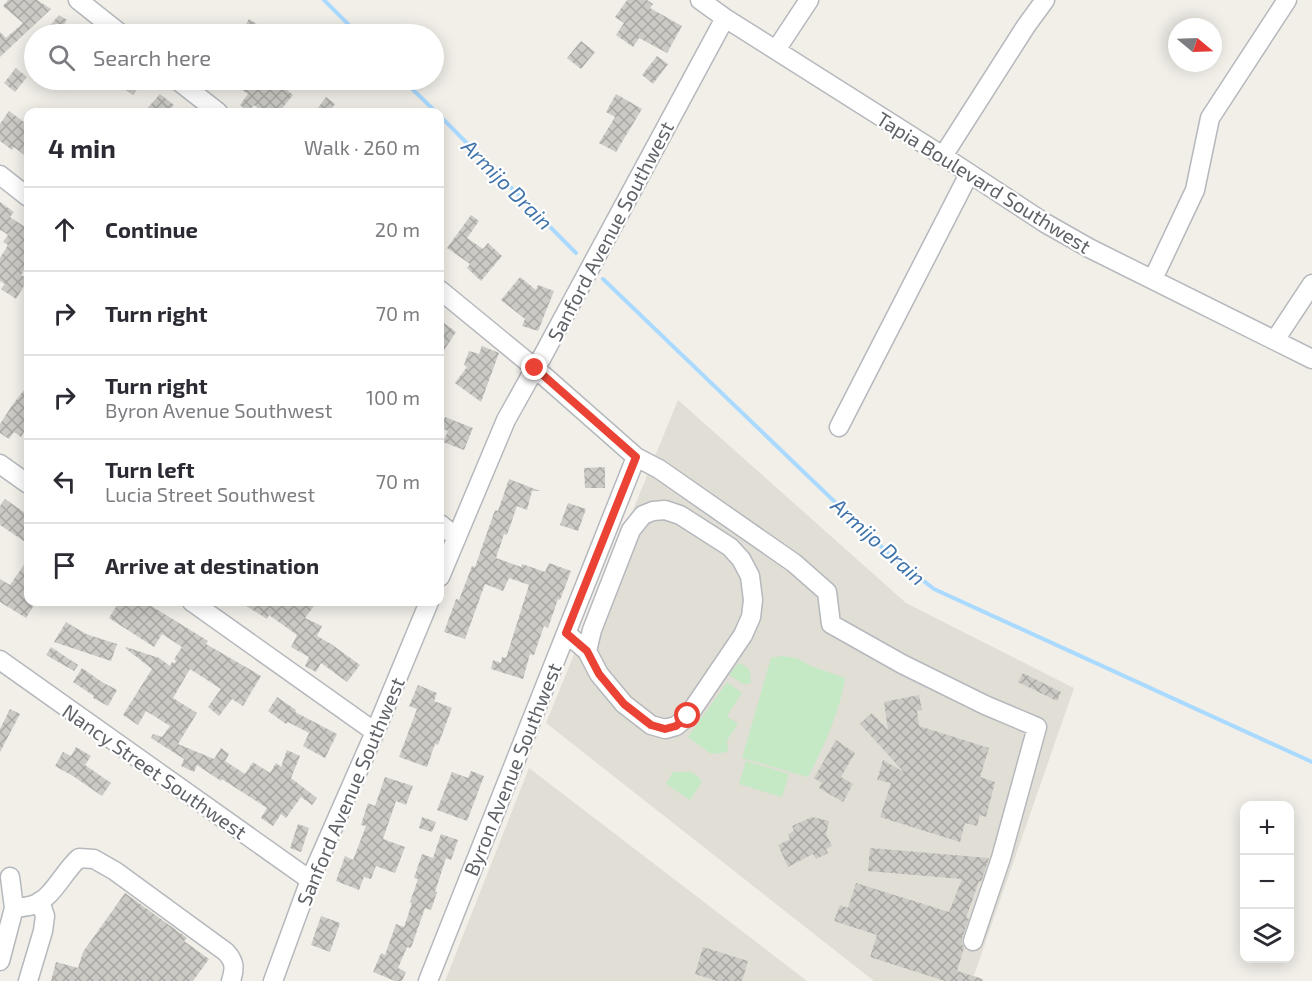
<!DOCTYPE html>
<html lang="en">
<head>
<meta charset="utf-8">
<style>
	body { margin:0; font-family:"Exo 2",sans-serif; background:#f7f7f7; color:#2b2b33 }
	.controls { position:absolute; right:18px; bottom:18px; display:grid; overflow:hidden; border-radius:12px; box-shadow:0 3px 15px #0003 }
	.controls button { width:54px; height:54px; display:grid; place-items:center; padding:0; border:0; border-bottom:2px solid #e1e1e2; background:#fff; color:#2b2b33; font:30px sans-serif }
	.compass { position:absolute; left:1168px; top:18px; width:54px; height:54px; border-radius:50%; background:#fff; box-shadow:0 3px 15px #0003; rotate:109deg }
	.stop { position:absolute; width:18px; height:18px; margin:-14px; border:4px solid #ea4335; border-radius:50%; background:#fff }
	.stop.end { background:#ea4335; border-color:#fff; box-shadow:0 2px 6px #0008 }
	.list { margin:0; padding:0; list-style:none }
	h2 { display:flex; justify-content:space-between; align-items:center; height:78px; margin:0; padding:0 24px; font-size:26px }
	h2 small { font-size:20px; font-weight:400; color:#7c7c81 }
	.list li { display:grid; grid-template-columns:39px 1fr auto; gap:18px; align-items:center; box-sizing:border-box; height:84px; padding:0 24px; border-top:2px solid #e1e1e2 }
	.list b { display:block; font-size:22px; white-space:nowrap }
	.list p { margin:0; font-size:20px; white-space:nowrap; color:#7c7c81 }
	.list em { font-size:20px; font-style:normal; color:#7c7c81 }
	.icon { flex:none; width:33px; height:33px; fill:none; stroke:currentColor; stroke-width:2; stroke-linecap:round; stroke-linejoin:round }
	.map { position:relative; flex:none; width:1312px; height:981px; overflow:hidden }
	.search { position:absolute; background:#fff; box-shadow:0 3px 15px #0003; left:24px; top:24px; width:420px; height:66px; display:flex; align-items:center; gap:15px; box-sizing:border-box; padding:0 21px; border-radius:33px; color:#7c7c81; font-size:22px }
	.panel { position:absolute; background:#fff; box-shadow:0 3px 15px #0003; left:24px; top:108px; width:420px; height:498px; border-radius:12px }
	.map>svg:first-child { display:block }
	.education { fill:#e1ded6 }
	.green { fill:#c5e8c5 }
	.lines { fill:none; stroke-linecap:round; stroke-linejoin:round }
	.stream { stroke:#aadaff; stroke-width:4 }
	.building { fill:url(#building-cross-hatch) }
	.minor-casing { stroke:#b5b8bc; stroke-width:21 }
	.minor { stroke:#fff; stroke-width:18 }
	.route { stroke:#ea4335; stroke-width:8 }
	.labels { text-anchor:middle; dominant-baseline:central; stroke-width:4.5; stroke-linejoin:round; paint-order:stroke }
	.street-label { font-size:20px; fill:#5f6368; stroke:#fff }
	.water-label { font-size:21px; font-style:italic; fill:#4174aa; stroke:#fff }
</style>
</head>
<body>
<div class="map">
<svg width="1312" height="981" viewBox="0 0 1312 981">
	<defs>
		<pattern id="building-cross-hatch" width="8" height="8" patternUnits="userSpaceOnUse" patternTransform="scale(1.5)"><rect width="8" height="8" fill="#cccac5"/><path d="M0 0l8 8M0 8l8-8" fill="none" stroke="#a9a8a4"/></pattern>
	</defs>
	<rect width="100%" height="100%" fill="#f1efe8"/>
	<path class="education" d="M678,400L906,603L1074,688L972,981H874L546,723Z
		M529,768L807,981H445Z"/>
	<path class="green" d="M782,656L796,658L811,666L845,678C840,712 824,746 808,777L742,758L771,658Z
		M738,663C751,668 750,669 751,683L743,684L729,675Z
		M727,682L742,693L727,716L738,724L727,740L728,752L711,754L688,737Z
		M746,761L789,774L782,797L739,784Z
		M673,772H691L700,778L701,784L690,800L666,784Z"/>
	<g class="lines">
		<path class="stream" d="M324,0L358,34
			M403,80L436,112
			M440,116L576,253
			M603,279L888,553L934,589L1312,762"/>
	</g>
	<path class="building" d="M8,0H37L51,9L0,57V32L6,38L23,23L3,6Z
		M627,0H647L653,4L650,8L682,26L667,53L639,38L633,47L616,35L624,23L615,17Z
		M59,15L67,20L57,34H43Z
		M249,19L260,26L254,34H240Z
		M581,41L595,52L581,69L567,58Z
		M657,56L668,64L653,84L642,75Z
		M16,68L27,77L15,92L4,83Z
		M112,80H144L133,95Z
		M227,80H274L293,95L279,112H263L254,105L248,112L240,105L248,94Z
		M160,94L174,105L168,112H144Z
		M616,94L642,109L616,152L599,143L615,117L606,112Z
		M326,97L335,104L329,112H315Z
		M9,111L28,125L24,133L28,137V158L14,147L12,150L0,141V124Z
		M0,202L14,212L10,217L28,229V263L21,275L28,279L16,299L1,289L5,284L0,281V258L8,245L3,242L8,235L1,230L0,231Z
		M471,215L479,221L467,238L483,249L488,243L502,256L481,281L467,268L470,264L447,248Z
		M520,277L536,290L538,285L554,291L538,331L522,326L525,319L501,300Z
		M440,320L456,332L440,356Z
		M482,346L499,353L481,402L455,383L467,367L464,365L469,351L479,354Z
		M28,385V425L21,437L14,432L9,439L0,433V424L13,404Z
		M445,417L473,428L464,450L443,442L448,431L441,428Z
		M605,467V488H585L584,468Z
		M509,479L540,491H532L527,510L517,506L507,535L504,534L496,558L521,567L522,564L545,572L549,563L571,571L560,600L558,599L548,628L544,626L534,655L530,654L523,679L491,669L493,660L501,663L502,657L506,658L529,585L509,578L503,591L485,584L465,639L444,632L456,599L459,600L472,566L475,567L495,510L498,511Z
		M5,499L28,515V544L0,525V506Z
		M568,503L586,509L578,531L560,525Z
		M28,559V602H36L26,618L0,602V579L10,585Z
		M119,602H145L208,641L206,644L261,676L243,706L232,699L219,716L208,707L221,689L190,669L173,698L197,713L178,744L214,759L221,748L229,754L225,761L245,774L253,762L270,773L276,763L281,767L287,750L300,756L291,778L317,798L312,805L301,797L286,818L281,814L273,826L261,818L267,808L222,779L221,781L197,765L194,772L181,766L184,759L151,738L153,734L162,737L170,726L146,711L138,725L123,715L152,669L125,648L126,647L159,658L170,666L172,662L175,663L176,661L174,659L182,647L162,634L154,647L109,618Z
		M240,602H317L305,618L322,626L317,636L331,644L360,665L347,682L321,663L316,672L305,666L309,657L291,647L297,635L269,615L267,619Z
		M66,622L86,634L117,644L111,661L54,642Z
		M51,647L78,665L74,671L46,655Z
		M82,668L102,682L117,690L108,706L93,698L94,696L73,682Z
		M1023,673L1061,692L1057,701L1018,682Z
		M418,685L437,693L434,701L452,708L438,745L435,744L427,767L399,757L417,709L409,706Z
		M919,695L922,710L917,711L919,726L989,748L980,777L995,782L986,817L980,815L977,826L965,823L960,842L880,817L891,783L877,780L883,760L904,772L860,724L872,713L888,730L884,702Z
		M277,697L296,710L295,712L337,734L325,758L303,746L309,733L288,722L286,724L268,711Z
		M10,709L20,714L0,752V729Z
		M836,740L855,753L841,777L853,784L843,802L819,788L822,783L814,778Z
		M76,747L91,756L85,765L111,783L102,796L73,776L55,766L63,752L71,756Z
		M471,771L484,776L467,821L437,810L452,772L468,778Z
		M385,777L413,786L406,805L396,801L383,839L405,847L395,873L376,866L371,879L364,877L359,890L336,881L345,856L353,860L366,826L361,825L368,803L375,806Z
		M422,817L436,822L432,832L419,828Z
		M812,817L829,821L826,834L832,846L826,849L828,853L816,859L813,854L788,867L778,845L790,839L788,834L794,831L792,826Z
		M298,824L309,828L301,852L290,848Z
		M441,834L458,840L451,860L446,858L435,892H437L431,910L425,908L411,948L407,947L398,968L406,972L402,981H395L373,972L381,953L385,955L396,924L404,927L412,903L410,902L418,879L414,878L422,854L433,858Z
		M870,848L989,858L981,882L979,881L966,918L969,919L962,938V944L964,948L957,971L983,979V981H945L870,957L877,935L834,921L840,905L848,908L856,883L949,912L962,879L868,871Z
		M125,893L187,938L184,941L209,959L193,981H51L56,962L78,968L83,952Z
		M321,916L340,923L330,952L311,945Z
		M703,947L748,961L742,981H717L695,974Z"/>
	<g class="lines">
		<g class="minor-casing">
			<path id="minor" d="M78,0L121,34
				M700,0L725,18L943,156L1045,223L1089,248L1312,359
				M776,50L809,0
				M177,80L218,112
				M943,156L1026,26L1045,0
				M0,175L28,197
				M1153,279L1195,190L1210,118L1287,0
				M440,290L535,368L636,457L659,469L794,563L827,592L831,624L902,664L985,705L1037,727L1001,858L973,941
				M1275,340L1312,284
				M839,427L969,174
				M0,464L28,484
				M440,524L456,537
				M440,577L506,420L535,368L541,359L725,18
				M192,602L375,732
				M566,633L587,651L599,674L624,704L651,725L665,729L676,726L688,716L743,635L751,617L753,600L750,576L741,559L730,547L680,515L665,510L653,511L643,515L631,530L592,630L587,651
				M0,660L310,880
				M14,908C20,907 27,907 33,905C53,898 63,872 79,858L94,859L115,871L226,952C235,962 235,968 231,981
				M0,961L14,908L10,877
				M28,981L43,931L45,916L40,901
				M273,981L310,880L375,732L429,602
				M428,981L636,457"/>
		</g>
		<use href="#minor" class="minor"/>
	</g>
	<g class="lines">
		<path class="route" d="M535,368L636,457L566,633L587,651L599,674L624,704L651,725L665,729L676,726L688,716"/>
	</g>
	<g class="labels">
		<g class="street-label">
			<text transform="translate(984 182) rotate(32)">Tapia Boulevard Southwest</text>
			<text transform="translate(610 231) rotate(-62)">Sanford Avenue Southwest</text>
			<text transform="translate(512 769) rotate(-68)">Byron Avenue Southwest</text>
			<text transform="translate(155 771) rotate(35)">Nancy Street Southwest</text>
			<text transform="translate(350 791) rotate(-67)">Sanford Avenue Southwest</text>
		</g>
		<g class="water-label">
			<text transform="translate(508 184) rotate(45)">Armijo Drain</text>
			<text transform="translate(879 541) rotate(42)">Armijo Drain</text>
		</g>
	</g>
</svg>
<div class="controls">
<button>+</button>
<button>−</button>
<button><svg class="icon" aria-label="layers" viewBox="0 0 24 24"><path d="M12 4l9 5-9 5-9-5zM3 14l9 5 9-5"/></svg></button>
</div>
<svg class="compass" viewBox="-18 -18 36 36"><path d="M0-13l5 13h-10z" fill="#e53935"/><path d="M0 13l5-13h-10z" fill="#7c7c81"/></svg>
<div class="stop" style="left:688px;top:716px"></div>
<div class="stop end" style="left:535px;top:368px"></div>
<div class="search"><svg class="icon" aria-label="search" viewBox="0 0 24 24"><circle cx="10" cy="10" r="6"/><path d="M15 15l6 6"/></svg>Search here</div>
<section class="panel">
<h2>4 min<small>Walk · 260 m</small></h2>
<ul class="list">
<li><svg class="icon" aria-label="ahead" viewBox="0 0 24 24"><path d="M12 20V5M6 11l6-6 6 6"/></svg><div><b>Continue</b></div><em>20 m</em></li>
<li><svg class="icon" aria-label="right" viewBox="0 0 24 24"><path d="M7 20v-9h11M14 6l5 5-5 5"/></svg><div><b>Turn right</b></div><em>70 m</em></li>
<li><svg class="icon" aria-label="right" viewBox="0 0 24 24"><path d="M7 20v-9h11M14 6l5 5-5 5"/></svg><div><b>Turn right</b><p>Byron Avenue Southwest</p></div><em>100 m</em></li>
<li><svg class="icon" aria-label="left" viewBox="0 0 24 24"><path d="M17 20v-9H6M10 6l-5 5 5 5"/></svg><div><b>Turn left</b><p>Lucia Street Southwest</p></div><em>70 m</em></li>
<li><svg class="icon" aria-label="arrive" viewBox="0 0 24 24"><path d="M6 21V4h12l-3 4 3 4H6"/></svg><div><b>Arrive at destination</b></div></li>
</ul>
</section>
</div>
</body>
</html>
